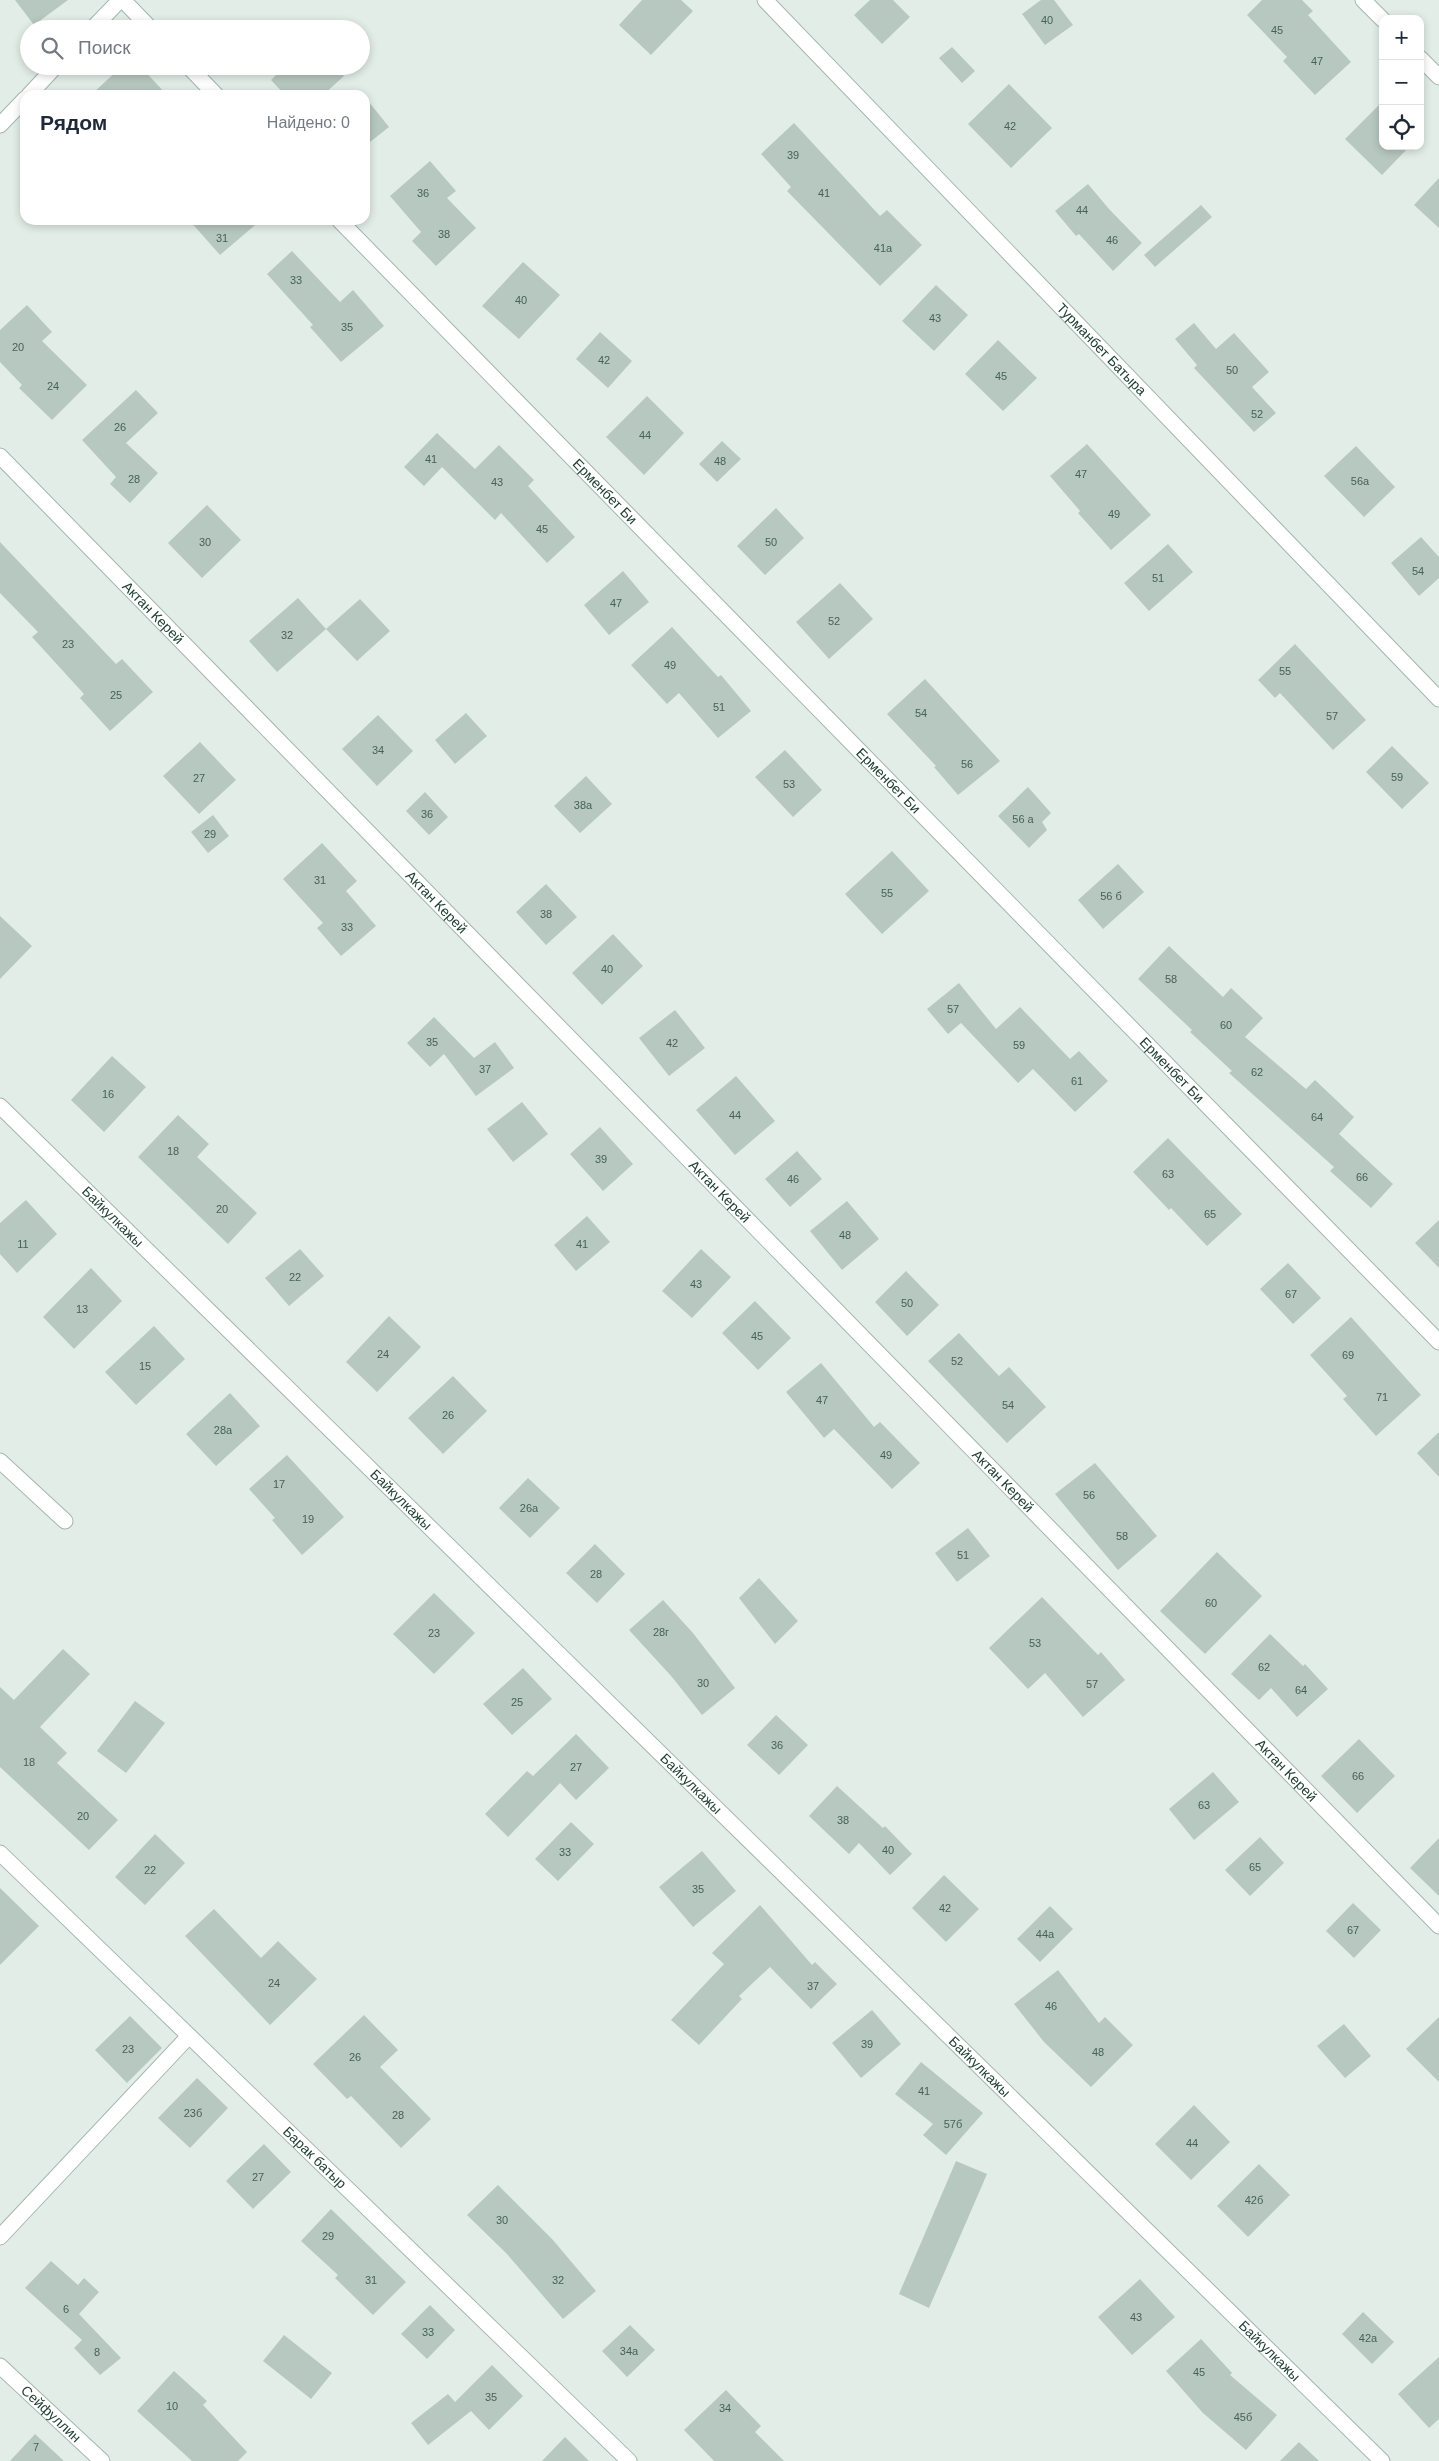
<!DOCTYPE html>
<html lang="ru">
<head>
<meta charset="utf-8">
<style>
	body { margin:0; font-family:Arial,sans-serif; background:#f2f2f3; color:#1f2937 }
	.controls { position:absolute; right:15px; top:15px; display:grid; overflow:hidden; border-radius:10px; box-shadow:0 2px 8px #0003 }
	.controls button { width:45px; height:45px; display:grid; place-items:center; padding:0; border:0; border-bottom:1px solid #e0e1e3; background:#fff; color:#1f2937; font:25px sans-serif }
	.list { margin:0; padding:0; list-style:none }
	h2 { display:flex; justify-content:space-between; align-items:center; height:65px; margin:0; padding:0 20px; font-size:21px }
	h2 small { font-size:16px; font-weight:400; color:#747a83 }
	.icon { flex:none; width:28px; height:28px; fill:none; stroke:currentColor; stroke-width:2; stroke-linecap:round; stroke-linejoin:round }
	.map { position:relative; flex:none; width:1439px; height:2461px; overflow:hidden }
	.search { position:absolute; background:#fff; box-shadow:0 2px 8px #0003; left:20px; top:20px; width:350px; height:55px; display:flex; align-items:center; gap:12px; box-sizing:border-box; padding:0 18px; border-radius:28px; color:#747a83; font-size:19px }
	.panel { position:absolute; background:#fff; box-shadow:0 2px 8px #0003; left:20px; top:90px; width:350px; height:135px; border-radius:15px }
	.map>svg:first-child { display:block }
	.building { fill:#b7c8c1 }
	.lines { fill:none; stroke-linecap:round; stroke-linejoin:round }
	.minor-casing { stroke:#a4b6af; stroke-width:17 }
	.tertiary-casing { stroke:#a4b6af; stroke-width:17 }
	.minor { stroke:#fff; stroke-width:15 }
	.tertiary { stroke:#fff; stroke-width:15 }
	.labels { text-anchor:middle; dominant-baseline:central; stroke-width:4.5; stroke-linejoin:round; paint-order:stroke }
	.number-label { font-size:11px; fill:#466259 }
	.street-label { font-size:14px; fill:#214036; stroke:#f3f9f6 }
</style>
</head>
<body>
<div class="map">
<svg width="1439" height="2461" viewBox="0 0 1439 2461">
	<rect width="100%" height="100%" fill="#e2ede8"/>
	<path class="building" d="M15,0H68L34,25Z
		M642,0H681L693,11L651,55L619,25Z
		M870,0H893L910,17L882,44L854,15Z
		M1041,0H1054L1073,25L1045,45L1022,14Z
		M1262,0H1302L1313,11L1308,15L1351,62L1315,95L1283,61L1287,57L1247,15Z
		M952,47L975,71L962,83L939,58Z
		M122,66H140L167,95H91Z
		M285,66H335L344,76L323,95H285L271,80Z
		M1009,84L1052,128L1011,168L968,124Z
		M365,97L389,127L365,146Z
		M1383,101V146H1410L1382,175L1345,139Z
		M794,123L880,216L887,210L922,245L880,286L787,191L791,187L761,154Z
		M430,161L456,191L447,198L476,228L436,266L412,241L421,232L390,196Z
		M1439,178V228L1414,205Z
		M1088,184L1109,209L1142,243L1113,271L1079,234L1076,236L1055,211Z
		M1201,205L1212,217L1155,267L1144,255Z
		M189,220H261L220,255Z
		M292,251L340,302L353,290L384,326L341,362L310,327L313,325L267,274Z
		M523,262L560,295L519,339L482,306Z
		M936,285L968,315L934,351L902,321Z
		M27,305L52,332L42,341L87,385L52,420L19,388L22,385L0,362V330Z
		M1194,323L1216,349L1234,333L1269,372L1252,387L1276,413L1254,432L1194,368L1197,365L1175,339Z
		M600,332L632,361L608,388L576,359Z
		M998,340L1037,378L1003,411L965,374Z
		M136,390L158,413L126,443L158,473L130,503L110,484L116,477L82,440Z
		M647,396L684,433L644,475L606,437Z
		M437,433L475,469L499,445L534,480L528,486L575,537L547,563L501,513L495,520L442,467L424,486L404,467Z
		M722,441L741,459L717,482L699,464Z
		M1087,444L1151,515L1111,550L1078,513L1080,511L1050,476Z
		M1356,446L1395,487L1364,517L1324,476Z
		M207,505L241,540L202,578L168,543Z
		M776,508L804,538L765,575L737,546Z
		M1421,537L1439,557V578L1419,596L1391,563Z
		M0,542L116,664L122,659L153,692L110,731L80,698L84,694L32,637L38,632L0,593Z
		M1168,544L1193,572L1149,611L1124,583Z
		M623,571L649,602L609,635L584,605Z
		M840,583L873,619L829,659L796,622Z
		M298,598L326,629L277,672L249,641Z
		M360,599L390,631L357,661L326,629Z
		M672,627L718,677L721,675L751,711L718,738L679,693L667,704L631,665Z
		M1295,644L1366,720L1333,750L1280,693L1275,698L1258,680Z
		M925,679L1000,761L958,795L934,767L936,766L887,714Z
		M466,713L487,736L455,764L435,740Z
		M378,715L413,751L377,786L342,749Z
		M200,742L236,780L199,814L163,776Z
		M1392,746L1429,783L1402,809L1366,772Z
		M785,750L822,790L793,817L755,777Z
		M586,776L612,804L580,833L554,806Z
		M1028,787L1051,813L1042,822L1047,830L1029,848L998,816Z
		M425,792L448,817L429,835L406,811Z
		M213,815L229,836L208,853L191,832Z
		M322,843L357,881L346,891L376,926L341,956L317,928L323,923L283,879Z
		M892,851L929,891L882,934L845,894Z
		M1118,864L1144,892L1103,929L1078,900Z
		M546,884L577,917L546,945L516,912Z
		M0,916L32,946L0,979Z
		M613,934L643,966L602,1005L572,973Z
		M1169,946L1223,997L1231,988L1263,1018L1245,1037L1306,1089L1315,1080L1354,1117L1339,1134L1393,1184L1371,1208L1330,1171L1334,1167L1229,1073L1232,1071L1190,1032L1192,1030L1138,979Z
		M959,983L996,1029L1020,1007L1070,1059L1079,1051L1108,1081L1075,1112L1033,1069L1018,1083L961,1023L948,1034L927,1009Z
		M675,1010L705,1048L669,1076L639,1038Z
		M434,1017L474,1058L495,1042L514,1068L476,1096L444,1054L430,1067L407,1043Z
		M112,1056L146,1087L104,1132L71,1100Z
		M736,1076L775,1121L735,1155L696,1110Z
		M522,1102L548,1134L513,1162L487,1129Z
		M178,1115L209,1144L197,1157L257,1213L228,1244L138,1157Z
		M600,1127L633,1164L603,1191L570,1154Z
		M1168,1138L1242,1214L1207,1246L1171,1208L1169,1210L1133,1172Z
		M797,1151L822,1179L790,1207L765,1179Z
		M26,1200L57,1234L17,1273L0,1254V1223Z
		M847,1201L879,1239L842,1270L810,1231Z
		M587,1216L610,1242L576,1271L554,1245Z
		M1439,1220V1268L1415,1243Z
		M300,1249L324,1276L289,1306L265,1278Z
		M701,1249L731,1277L692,1318L662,1291Z
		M1288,1263L1321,1298L1293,1324L1260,1289Z
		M91,1268L122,1301L74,1349L43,1317Z
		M906,1271L939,1305L907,1336L875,1302Z
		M755,1301L791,1338L758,1370L722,1333Z
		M389,1316L421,1347L377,1392L346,1362Z
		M1351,1317L1421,1395L1376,1436L1343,1399L1347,1396L1310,1355Z
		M154,1326L185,1359L136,1405L105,1372Z
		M959,1333L999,1376L1009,1367L1046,1407L1007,1443L928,1361Z
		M821,1363L874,1427L880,1422L920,1463L892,1489L834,1429L824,1438L786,1392Z
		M453,1376L487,1411L443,1454L408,1418Z
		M230,1393L260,1426L216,1466L186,1434Z
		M1439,1432V1477L1417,1453Z
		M287,1455L344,1517L302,1555L272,1520L275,1518L249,1489Z
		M1095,1463L1157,1536L1118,1570L1055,1494Z
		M528,1478L560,1508L530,1538L499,1508Z
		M968,1528L990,1556L957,1582L935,1553Z
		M595,1544L625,1574L597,1603L566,1573Z
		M1217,1552L1262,1596L1205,1654L1160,1611Z
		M759,1578L798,1621L775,1644L739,1598Z
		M434,1593L475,1633L434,1674L393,1634Z
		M1042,1597L1098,1655L1101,1652L1125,1680L1083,1717L1045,1673L1028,1689L989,1648Z
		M663,1600L693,1633L735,1688L702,1715L672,1677L629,1630Z
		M1270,1634L1303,1666L1305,1664L1328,1689L1297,1717L1271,1688L1259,1700L1231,1674Z
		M63,1649L90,1674L40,1727L67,1753L57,1763L118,1820L89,1850L0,1767V1687L14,1700Z
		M523,1668L552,1699L512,1735L483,1704Z
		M135,1701L165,1723L126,1773L97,1751Z
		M776,1715L808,1745L779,1775L747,1745Z
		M576,1734L609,1768L576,1800L560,1783L508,1837L485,1814L527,1771L533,1776Z
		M1359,1739L1395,1776L1357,1813L1321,1776Z
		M1213,1772L1239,1802L1194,1840L1169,1809Z
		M837,1786L883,1828L885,1826L912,1854L890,1875L859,1843L849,1854L809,1816Z
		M571,1822L594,1844L558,1881L535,1859Z
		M155,1834L185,1863L145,1905L115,1877Z
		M1260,1837L1284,1863L1250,1896L1225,1870Z
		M1439,1838V1896L1410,1868Z
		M702,1851L736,1891L693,1927L659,1887Z
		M944,1875L979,1909L946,1942L912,1908Z
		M0,1888L39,1926L0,1965Z
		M1353,1903L1381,1930L1354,1958L1326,1931Z
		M760,1905L812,1965L815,1962L837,1984L811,2009L770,1967L739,1996L742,1999L699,2045L671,2020L724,1964L712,1953Z
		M1050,1906L1073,1929L1040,1962L1017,1939Z
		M214,1909L261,1958L278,1941L317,1979L270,2025L185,1936Z
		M1058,1970L1099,2023L1105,2017L1133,2045L1091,2087L1044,2042L1014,2004Z
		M872,2010L901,2044L861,2078L832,2043Z
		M364,2015L398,2050L380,2067L431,2119L401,2148L351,2096L347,2099L313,2064Z
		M130,2016L162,2048L127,2083L95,2050Z
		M1439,2017V2082L1406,2049Z
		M1344,2024L1371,2056L1345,2078L1317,2046Z
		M921,2062L983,2113L946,2155L923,2135L933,2124L895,2094Z
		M197,2078L228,2108L190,2148L158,2118Z
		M1194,2105L1230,2142L1191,2180L1155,2144Z
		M264,2144L291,2172L253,2209L226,2181Z
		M956,2161L987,2174L929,2308L899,2294Z
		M1259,2164L1290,2195L1248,2237L1217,2206Z
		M498,2185L553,2240L596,2291L563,2319L507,2254L467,2215Z
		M331,2209L406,2282L373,2315L335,2278L338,2275L301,2241Z
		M51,2261L78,2285L84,2278L99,2292L79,2314L121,2358L100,2375L74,2348L82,2340L25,2288Z
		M1140,2279L1175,2317L1132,2355L1098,2317Z
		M430,2305L455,2330L427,2359L401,2334Z
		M1363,2312L1394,2342L1372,2364L1342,2334Z
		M630,2325L655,2350L627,2377L602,2351Z
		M284,2335L332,2373L311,2399L263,2361Z
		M1201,2339L1232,2373L1230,2375L1277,2415L1246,2450L1203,2413L1166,2371Z
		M1439,2357V2419L1429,2428L1398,2394Z
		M492,2365L523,2396L489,2430L471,2411L428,2445L411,2423L448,2394L455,2402Z
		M174,2371L207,2401L203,2405L247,2452L238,2461H192L137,2411Z
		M726,2390L761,2426L755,2432L784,2461H714L684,2430Z
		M35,2434L64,2461H10Z
		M565,2437L589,2461H542Z
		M1299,2442L1319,2461H1280Z"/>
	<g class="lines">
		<g class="minor-casing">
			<g id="minor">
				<path d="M123,0L151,29"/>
				<path id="s1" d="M765,0L1439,699"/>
				<path d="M1363,0L1383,20"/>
				<path d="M1420,58L1439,77"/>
				<path d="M188,66L216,95"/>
				<path id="s2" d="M339,220L1439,1342"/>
				<path id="s3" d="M0,456L1439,1926"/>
				<path id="s4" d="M0,1106L1382,2461"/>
				<path d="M0,1461L65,1521"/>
				<path id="s5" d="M0,1853L629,2461"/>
				<path d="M0,2237L189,2036"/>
				<path id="s6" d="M0,2366L102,2461"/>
			</g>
		</g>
		<g class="tertiary-casing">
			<path id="tertiary" d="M92,29L120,0
				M29,95L56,66
				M0,125L25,99"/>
		</g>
		<use href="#minor" class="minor"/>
		<use href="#tertiary" class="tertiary"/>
	</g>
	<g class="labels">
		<g class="number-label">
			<text x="1047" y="20">40</text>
			<text x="1277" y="30">45</text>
			<text x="1317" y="61">47</text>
			<text x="1010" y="126">42</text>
			<text x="793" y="155">39</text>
			<text x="423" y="193">36</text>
			<text x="824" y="193">41</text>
			<text x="1082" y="210">44</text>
			<text x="444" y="234">38</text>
			<text x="222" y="238">31</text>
			<text x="1112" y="240">46</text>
			<text x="883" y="248">41а</text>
			<text x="296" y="280">33</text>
			<text x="521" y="300">40</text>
			<text x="935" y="318">43</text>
			<text x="347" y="327">35</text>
			<text x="18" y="347">20</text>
			<text x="604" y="360">42</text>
			<text x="1232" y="370">50</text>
			<text x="1001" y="376">45</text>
			<text x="53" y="386">24</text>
			<text x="1257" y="414">52</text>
			<text x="120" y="427">26</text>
			<text x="645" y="435">44</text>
			<text x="431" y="459">41</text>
			<text x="720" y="461">48</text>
			<text x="1081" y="474">47</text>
			<text x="134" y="479">28</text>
			<text x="1360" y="481">56а</text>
			<text x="497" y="482">43</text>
			<text x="1114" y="514">49</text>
			<text x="542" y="529">45</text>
			<text x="205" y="542">30</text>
			<text x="771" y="542">50</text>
			<text x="1418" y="571">54</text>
			<text x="1158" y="578">51</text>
			<text x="616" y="603">47</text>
			<text x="834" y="621">52</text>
			<text x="287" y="635">32</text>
			<text x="68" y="644">23</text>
			<text x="670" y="665">49</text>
			<text x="1285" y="671">55</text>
			<text x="116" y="695">25</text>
			<text x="719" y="707">51</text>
			<text x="921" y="713">54</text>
			<text x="1332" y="716">57</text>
			<text x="378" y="750">34</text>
			<text x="967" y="764">56</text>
			<text x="1397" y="777">59</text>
			<text x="199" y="778">27</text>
			<text x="789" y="784">53</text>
			<text x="583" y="805">38а</text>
			<text x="427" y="814">36</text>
			<text x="1023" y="819">56 а</text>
			<text x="210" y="834">29</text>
			<text x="320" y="880">31</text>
			<text x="887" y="893">55</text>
			<text x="1111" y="896">56 б</text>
			<text x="546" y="914">38</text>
			<text x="347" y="927">33</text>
			<text x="607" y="969">40</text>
			<text x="1171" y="979">58</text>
			<text x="953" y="1009">57</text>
			<text x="1226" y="1025">60</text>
			<text x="432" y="1042">35</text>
			<text x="672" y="1043">42</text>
			<text x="1019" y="1045">59</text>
			<text x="485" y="1069">37</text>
			<text x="1257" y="1072">62</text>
			<text x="1077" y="1081">61</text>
			<text x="108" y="1094">16</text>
			<text x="735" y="1115">44</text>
			<text x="1317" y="1117">64</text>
			<text x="173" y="1151">18</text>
			<text x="601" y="1159">39</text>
			<text x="1168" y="1174">63</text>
			<text x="1362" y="1177">66</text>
			<text x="793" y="1179">46</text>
			<text x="222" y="1209">20</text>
			<text x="1210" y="1214">65</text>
			<text x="845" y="1235">48</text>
			<text x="23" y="1244">11</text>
			<text x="582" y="1244">41</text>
			<text x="295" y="1277">22</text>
			<text x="696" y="1284">43</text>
			<text x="1291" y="1294">67</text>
			<text x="907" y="1303">50</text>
			<text x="82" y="1309">13</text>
			<text x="757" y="1336">45</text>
			<text x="383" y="1354">24</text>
			<text x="1348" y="1355">69</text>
			<text x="957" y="1361">52</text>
			<text x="145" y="1366">15</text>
			<text x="1382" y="1397">71</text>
			<text x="822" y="1400">47</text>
			<text x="1008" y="1405">54</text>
			<text x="448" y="1415">26</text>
			<text x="223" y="1430">28а</text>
			<text x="886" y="1455">49</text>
			<text x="279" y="1484">17</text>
			<text x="1089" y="1495">56</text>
			<text x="529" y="1508">26а</text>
			<text x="308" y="1519">19</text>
			<text x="1122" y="1536">58</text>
			<text x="963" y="1555">51</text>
			<text x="596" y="1574">28</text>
			<text x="1211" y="1603">60</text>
			<text x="661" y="1632">28г</text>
			<text x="434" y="1633">23</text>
			<text x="1035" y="1643">53</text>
			<text x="1264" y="1667">62</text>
			<text x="703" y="1683">30</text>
			<text x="1092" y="1684">57</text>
			<text x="1301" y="1690">64</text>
			<text x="517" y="1702">25</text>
			<text x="777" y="1745">36</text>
			<text x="29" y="1762">18</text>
			<text x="576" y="1767">27</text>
			<text x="1358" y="1776">66</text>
			<text x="1204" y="1805">63</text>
			<text x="83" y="1816">20</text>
			<text x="843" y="1820">38</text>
			<text x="888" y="1850">40</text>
			<text x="565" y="1852">33</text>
			<text x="1255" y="1867">65</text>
			<text x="150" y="1870">22</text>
			<text x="698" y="1889">35</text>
			<text x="945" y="1908">42</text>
			<text x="1353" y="1930">67</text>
			<text x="1045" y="1934">44а</text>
			<text x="274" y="1983">24</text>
			<text x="813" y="1986">37</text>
			<text x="1051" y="2006">46</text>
			<text x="867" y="2044">39</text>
			<text x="128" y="2049">23</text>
			<text x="1098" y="2052">48</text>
			<text x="355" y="2057">26</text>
			<text x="924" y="2091">41</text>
			<text x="193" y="2113">23б</text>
			<text x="398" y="2115">28</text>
			<text x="953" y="2124">57б</text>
			<text x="1192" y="2143">44</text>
			<text x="258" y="2177">27</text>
			<text x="1254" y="2200">42б</text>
			<text x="502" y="2220">30</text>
			<text x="328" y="2236">29</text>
			<text x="371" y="2280">31</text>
			<text x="558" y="2280">32</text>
			<text x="66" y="2309">6</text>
			<text x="1136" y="2317">43</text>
			<text x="428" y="2332">33</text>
			<text x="1368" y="2338">42а</text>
			<text x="629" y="2351">34а</text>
			<text x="97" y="2352">8</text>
			<text x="1199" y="2372">45</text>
			<text x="491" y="2397">35</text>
			<text x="172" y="2406">10</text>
			<text x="725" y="2408">34</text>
			<text x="1243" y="2417">45б</text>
			<text x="36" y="2447">7</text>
		</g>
		<g class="street-label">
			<text stroke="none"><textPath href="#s1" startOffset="485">Турманбет Батыра</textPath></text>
			<text stroke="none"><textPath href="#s2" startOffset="380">Ерменбет Би</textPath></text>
			<text stroke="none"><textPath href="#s3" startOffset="219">Актан Керей</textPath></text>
			<text stroke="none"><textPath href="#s2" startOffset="785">Ерменбет Би</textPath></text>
			<text stroke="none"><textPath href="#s3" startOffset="624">Актан Керей</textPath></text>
			<text stroke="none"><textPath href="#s2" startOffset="1190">Ерменбет Би</textPath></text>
			<text stroke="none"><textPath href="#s3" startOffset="1029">Актан Керей</textPath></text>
			<text stroke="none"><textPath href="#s4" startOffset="158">Байкулкажы</textPath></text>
			<text stroke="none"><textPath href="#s3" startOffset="1434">Актан Керей</textPath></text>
			<text stroke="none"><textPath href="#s4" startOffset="562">Байкулкажы</textPath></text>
			<text stroke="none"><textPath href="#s3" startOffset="1839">Актан Керей</textPath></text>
			<text stroke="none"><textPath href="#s4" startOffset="968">Байкулкажы</textPath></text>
			<text stroke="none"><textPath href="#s4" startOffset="1372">Байкулкажы</textPath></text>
			<text stroke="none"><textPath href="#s5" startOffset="438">Барак батыр</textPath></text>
			<text stroke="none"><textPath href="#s4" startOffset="1778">Байкулкажы</textPath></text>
			<text stroke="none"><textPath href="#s6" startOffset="70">Сейфуллин</textPath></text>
		</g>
	</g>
</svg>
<div class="controls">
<button>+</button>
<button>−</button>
<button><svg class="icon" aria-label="locate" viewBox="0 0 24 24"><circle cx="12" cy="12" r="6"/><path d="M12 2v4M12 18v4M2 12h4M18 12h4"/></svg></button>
</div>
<div class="search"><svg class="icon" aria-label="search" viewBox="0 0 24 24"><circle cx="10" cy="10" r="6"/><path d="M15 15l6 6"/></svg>Поиск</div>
<section class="panel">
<h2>Рядом<small>Найдено: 0</small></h2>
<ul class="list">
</ul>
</section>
</div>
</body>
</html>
